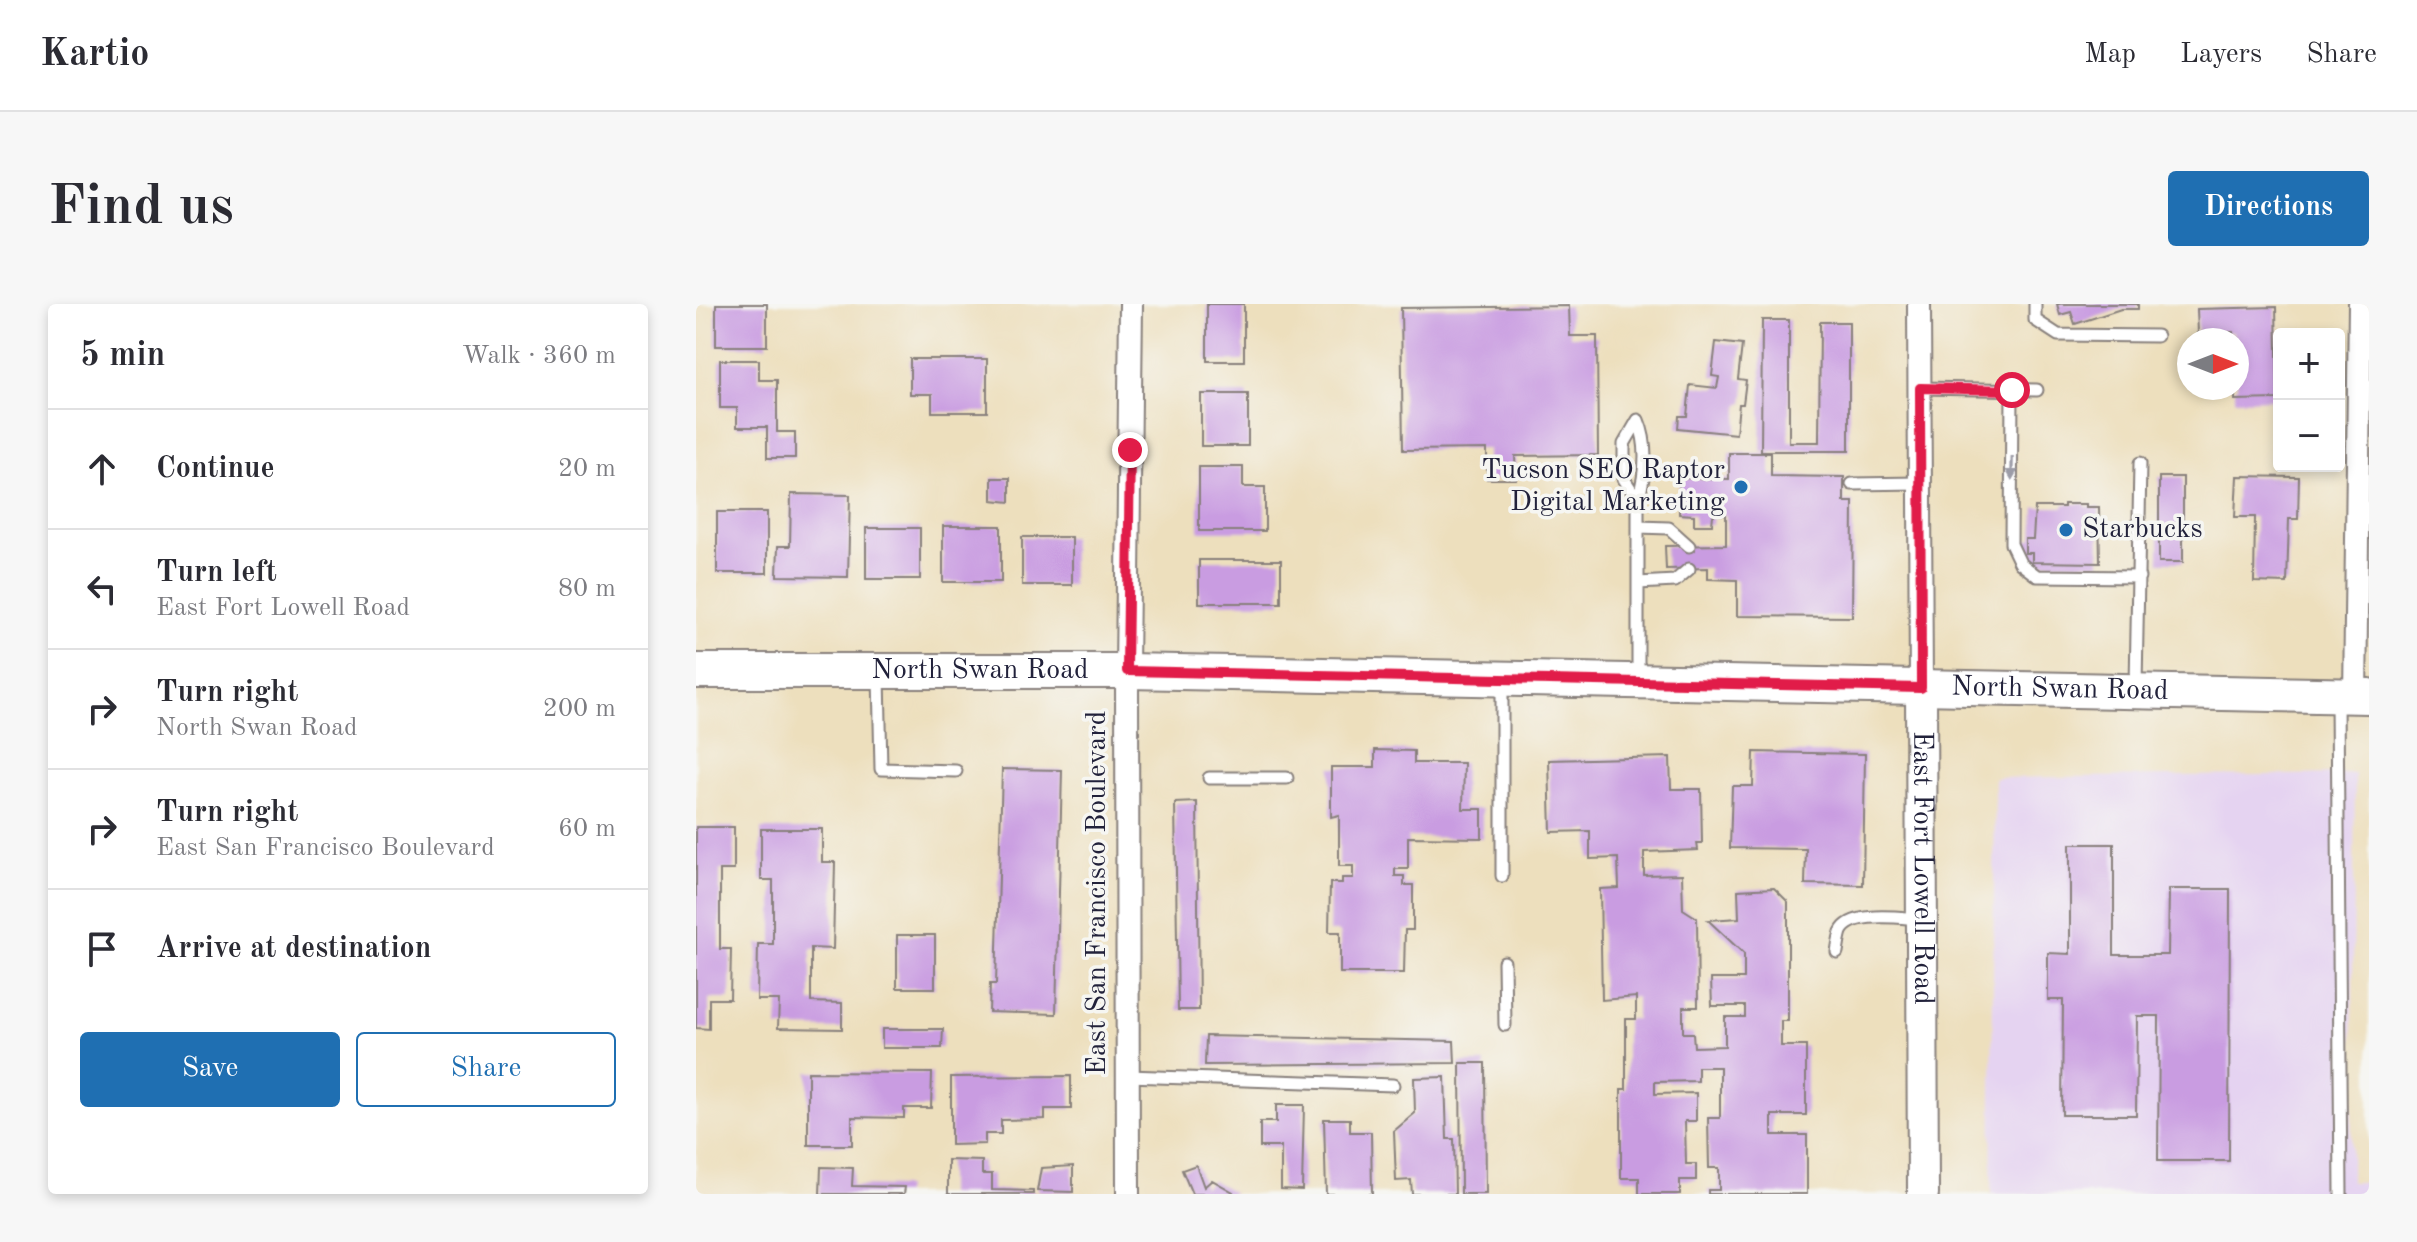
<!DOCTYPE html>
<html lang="en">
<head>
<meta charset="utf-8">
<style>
	body { margin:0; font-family:"Old Standard TT",serif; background:#f7f7f7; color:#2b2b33 }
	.controls { position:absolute; right:24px; top:24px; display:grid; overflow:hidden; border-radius:8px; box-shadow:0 4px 12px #0003 }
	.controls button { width:72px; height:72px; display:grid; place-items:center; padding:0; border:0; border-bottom:2px solid #e1e1e2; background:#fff; color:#2b2b33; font:40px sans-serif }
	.compass { position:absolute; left:1481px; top:24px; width:72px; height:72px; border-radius:50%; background:#fff; box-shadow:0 4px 12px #0003; rotate:90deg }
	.stop { position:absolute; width:24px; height:24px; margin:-18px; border:6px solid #e11d48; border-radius:50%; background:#fff }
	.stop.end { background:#e11d48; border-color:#fff; box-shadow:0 2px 8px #0008 }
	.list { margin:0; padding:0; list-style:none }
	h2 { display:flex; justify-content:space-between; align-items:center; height:104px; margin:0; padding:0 32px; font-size:34px }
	h2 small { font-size:26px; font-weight:400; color:#7c7c81 }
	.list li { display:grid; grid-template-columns:52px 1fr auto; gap:24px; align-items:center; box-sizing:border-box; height:120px; padding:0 32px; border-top:2px solid #e1e1e2 }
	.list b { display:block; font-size:30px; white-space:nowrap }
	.list p { margin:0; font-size:26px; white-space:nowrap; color:#7c7c81 }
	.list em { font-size:26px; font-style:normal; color:#7c7c81 }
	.actions { display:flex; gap:16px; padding:24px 32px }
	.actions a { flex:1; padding:18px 0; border:2px solid #1f6fb2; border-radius:8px; text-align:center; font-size:28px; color:#1f6fb2 }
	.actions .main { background:#1f6fb2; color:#fff }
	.icon { flex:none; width:44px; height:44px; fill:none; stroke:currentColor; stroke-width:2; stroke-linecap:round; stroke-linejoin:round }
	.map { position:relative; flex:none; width:1673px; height:890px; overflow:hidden; border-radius:8px }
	header { display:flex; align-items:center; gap:48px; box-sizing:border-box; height:112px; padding:0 40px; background:#fff; border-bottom:2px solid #e1e1e2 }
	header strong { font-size:38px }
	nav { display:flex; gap:44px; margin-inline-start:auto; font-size:28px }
	.intro { display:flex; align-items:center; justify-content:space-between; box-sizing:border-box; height:192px; padding:0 48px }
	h1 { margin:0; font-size:56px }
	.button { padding:20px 36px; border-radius:8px; background:#1f6fb2; color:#fff; font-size:28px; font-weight:700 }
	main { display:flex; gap:48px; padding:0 48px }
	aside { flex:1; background:#fff; border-radius:8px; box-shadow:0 4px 12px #0003 }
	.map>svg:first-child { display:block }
	.built { fill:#e5d3f1 }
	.building { fill:#c99ce1 }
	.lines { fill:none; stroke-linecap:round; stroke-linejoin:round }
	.lane-casing { stroke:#88807c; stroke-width:15 }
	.street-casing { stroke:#88807c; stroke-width:26 }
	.secondary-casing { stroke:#88807c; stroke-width:34 }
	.primary-casing { stroke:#88807c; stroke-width:38 }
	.lane { stroke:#fff; stroke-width:11 }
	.street { stroke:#fff; stroke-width:22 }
	.secondary { stroke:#fff; stroke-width:30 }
	.primary { stroke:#fff; stroke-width:34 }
	.oneway { fill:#9c9ca7 }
	.route { stroke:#e11d48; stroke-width:10 }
	.poi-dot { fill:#1f6fb2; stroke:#f6f6f2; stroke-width:3 }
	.labels { text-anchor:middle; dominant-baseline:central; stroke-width:7; stroke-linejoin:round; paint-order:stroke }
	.poi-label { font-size:28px; fill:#22223b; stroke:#f6f6f2; text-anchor:end }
	.street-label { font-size:28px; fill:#22223b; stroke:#f6f6f2 }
</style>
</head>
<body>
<header>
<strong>Kartio</strong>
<nav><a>Map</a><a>Layers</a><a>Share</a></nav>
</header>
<div class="intro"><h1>Find us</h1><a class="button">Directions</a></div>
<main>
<aside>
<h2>5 min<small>Walk · 360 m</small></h2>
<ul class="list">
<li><svg class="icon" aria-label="ahead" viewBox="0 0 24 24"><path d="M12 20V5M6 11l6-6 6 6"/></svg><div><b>Continue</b></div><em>20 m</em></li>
<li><svg class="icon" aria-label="left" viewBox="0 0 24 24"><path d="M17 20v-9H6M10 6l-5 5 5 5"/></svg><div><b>Turn left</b><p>East Fort Lowell Road</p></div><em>80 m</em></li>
<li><svg class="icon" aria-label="right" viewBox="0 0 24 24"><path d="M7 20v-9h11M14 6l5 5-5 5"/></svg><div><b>Turn right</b><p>North Swan Road</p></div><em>200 m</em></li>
<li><svg class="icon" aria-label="right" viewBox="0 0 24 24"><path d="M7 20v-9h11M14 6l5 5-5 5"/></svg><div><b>Turn right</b><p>East San Francisco Boulevard</p></div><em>60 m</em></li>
<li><svg class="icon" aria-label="arrive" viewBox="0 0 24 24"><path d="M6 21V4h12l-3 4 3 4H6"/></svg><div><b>Arrive at destination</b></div></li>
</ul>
<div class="actions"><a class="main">Save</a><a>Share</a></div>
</aside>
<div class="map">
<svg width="1673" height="890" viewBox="0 0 1673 890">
	<rect width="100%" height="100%" fill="#f6f6f2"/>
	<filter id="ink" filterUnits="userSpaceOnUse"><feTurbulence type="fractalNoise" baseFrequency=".0125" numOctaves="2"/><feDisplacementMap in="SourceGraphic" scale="16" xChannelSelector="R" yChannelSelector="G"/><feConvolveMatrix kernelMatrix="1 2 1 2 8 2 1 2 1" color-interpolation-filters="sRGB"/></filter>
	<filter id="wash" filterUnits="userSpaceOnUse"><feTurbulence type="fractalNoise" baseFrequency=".006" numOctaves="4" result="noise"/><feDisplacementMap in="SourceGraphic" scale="32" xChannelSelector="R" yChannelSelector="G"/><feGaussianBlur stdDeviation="1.8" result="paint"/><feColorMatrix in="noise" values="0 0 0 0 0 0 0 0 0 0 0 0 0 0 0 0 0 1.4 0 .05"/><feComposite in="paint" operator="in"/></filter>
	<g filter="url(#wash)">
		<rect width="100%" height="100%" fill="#eddfbd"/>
		<path class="built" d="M1659,470L1655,878H1673V890H1295L1299,474Z"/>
		<g id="blocks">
			<path class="building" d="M20,0H71V42H20Z
				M511,0H548V57H511Z
				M1361,0H1442V5H1425L1379,20L1375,8L1364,11Z
				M873,2L874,32H901L902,151L819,152L820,175H791V145L707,146L705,4Z
				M1580,3L1582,95L1539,96V84H1541V36H1538L1537,28L1502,29L1501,5Z
				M1066,16H1093V138H1123L1124,18H1153V147H1065Z
				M1020,38L1046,41L1042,75L1050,76L1047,100H1043L1040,130L982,124L983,112H991L994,81L1021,84L1023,73L1016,72Z
				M214,55H291V108H236V90H214Z
				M24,56H63V76H81V128H99V154H71V123H41V104H24Z
				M505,90H552V142H505Z
				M1033,149H1075V172L1148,173V198H1157L1156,313L1041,312V276L1012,275V264L970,265L969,242L1030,241V211H1017L1016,221H998V211L983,210V174L1033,175Z
				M503,163H547V183H569V227H503Z
				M1541,172L1603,173L1602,215H1593L1591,279L1558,278L1559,213H1539Z
				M1463,173H1487V258H1463Z
				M296,174H314V198L296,196Z
				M95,190L154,191L152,273L81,272L82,242H94Z
				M1368,200H1390V203H1403L1404,259L1336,258V249H1329V235H1337L1339,203H1368Z
				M21,208H71V269H21Z
				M247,222H305V278H247Z
				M170,224H224V275H170Z
				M326,233H376V281H326Z
				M503,256H585V299H503Z
				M679,446L718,447V459H768L767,505H786V534L712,533V565H699V572H708V581H717V626H709L708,669H644V628H633L634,579H646V574H657V562H643V511L635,513V463H679Z
				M1058,448L1169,450L1167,581L1109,580L1110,545L1034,544L1036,482H1057Z
				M974,453L975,485H1005L1006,539H1001L1002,546L948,548V571L986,570L987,605L1001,614L1002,703H987V729H997L998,743L1029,742V713H1049V702H1016L1015,675H1048V650L1012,616L1043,614L1042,586L1078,584L1092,598V717H1085V742H1110V811H1076V831H1111V890H1012V886H1023V864H1013L1012,814H1024V763H1002V777L959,778V790L1000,789V817H989L990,860H1000V876H984V890H943V874H925V785H930V715H940V693L906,696L904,585L923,584L922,554L894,555V527L855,528L853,456Z
				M306,465L366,466L360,710L293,708L294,680H300Z
				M501,498L503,706H482L479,499Z
				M0,523H38V566H24V645H35L34,695H13V725L0,724Z
				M65,525H126V558H139L137,645L115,644V698L146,699V725L82,724L83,696H61L62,640H77V576H65Z
				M1374,540H1418V651H1472L1473,585H1534L1533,857H1462L1463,712H1441L1440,811H1366L1367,696H1352V649L1374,650Z
				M201,631H239V684H201Z
				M186,725H247L246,744H186Z
				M510,732L758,737L759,759L509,761Z
				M764,759H789L790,890H765Z
				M112,768L236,769L235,804H208V814L156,813V841H112Z
				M375,772V805H349V815L305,816V830H289V840L255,841V773Z
				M749,773L751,835H758L759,890H716L715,876L700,877L698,827L719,809L718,774Z
				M580,801H608L606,886L585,885V843H564V818H580Z
				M628,815H654V828H675L676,890H630Z
				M252,856L286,857V870H296V886L337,887V890H252Z
				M500,861L508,883L516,876L537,888L536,890H496L486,866Z
				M377,862V888L341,887L345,864Z
				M125,863L157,864L156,882L209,883L208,890H124Z"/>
		</g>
	</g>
	<g filter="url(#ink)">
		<use href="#blocks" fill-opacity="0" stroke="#88807c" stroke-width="2"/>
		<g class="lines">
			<g class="lane-casing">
				<path id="lane" d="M1339,0V16L1362,31L1461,32
					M1224,84L1341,86
					M1316,86L1315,240L1324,259L1341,272L1443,273
					M1156,180L1224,179
					M942,223L973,224L993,242
					M942,279L979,277L993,265
					M183,372L185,465L260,467
					M942,372V196C950,169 953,142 942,116L928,140V175L942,196
					M806,377V572
					M1440,382L1444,159
					M1641,396L1645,890
					M513,474H591
					M1141,648C1142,642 1143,634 1145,628C1155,606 1204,614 1225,615
					M808,658L809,721
					M432,772L697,781"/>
			</g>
			<g class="street-casing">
				<path id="street" d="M1223,0L1225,384
					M1659,392L1664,0
					M432,890L431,367L435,0"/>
			</g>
			<g class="secondary-casing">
				<g id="secondary">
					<path id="s1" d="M1225,384L1227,890"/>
				</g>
			</g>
			<g class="primary-casing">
				<g id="primary">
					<path id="s2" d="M0,367H431L1673,392"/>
				</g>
			</g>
			<use href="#lane" class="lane"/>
			<use href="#street" class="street"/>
			<use href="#secondary" class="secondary"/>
			<use href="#primary" class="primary"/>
		</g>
		<defs><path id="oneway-solid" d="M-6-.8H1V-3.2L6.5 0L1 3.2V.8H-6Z" transform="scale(2)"/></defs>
		<use class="oneway" href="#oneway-solid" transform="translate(1316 164) rotate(91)"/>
	</g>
	<g class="lines" filter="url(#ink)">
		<path class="route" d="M434,146L431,367L1225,384L1224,84L1316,86"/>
	</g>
	<g class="poi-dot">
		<circle cx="1045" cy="183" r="8"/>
		<circle cx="1370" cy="226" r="8"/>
	</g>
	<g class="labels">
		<g class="poi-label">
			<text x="1029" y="167">Tucson SEO Raptor<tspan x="1029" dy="32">Digital Marketing</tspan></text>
			<text x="1386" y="226" text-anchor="start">Starbucks</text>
		</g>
		<g class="street-label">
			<text stroke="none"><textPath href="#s2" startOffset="284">North Swan Road</textPath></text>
			<text stroke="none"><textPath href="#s2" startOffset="1364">North Swan Road</textPath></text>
			<text stroke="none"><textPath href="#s1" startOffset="180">East Fort Lowell Road</textPath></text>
			<text transform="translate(402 589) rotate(-90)">East San Francisco Boulevard</text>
		</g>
	</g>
</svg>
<div class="controls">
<button>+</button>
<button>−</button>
</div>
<svg class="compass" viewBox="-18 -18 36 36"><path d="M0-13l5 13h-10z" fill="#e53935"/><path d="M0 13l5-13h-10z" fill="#7c7c81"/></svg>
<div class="stop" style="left:1316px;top:86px"></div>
<div class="stop end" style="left:434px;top:146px"></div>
</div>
</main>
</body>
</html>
